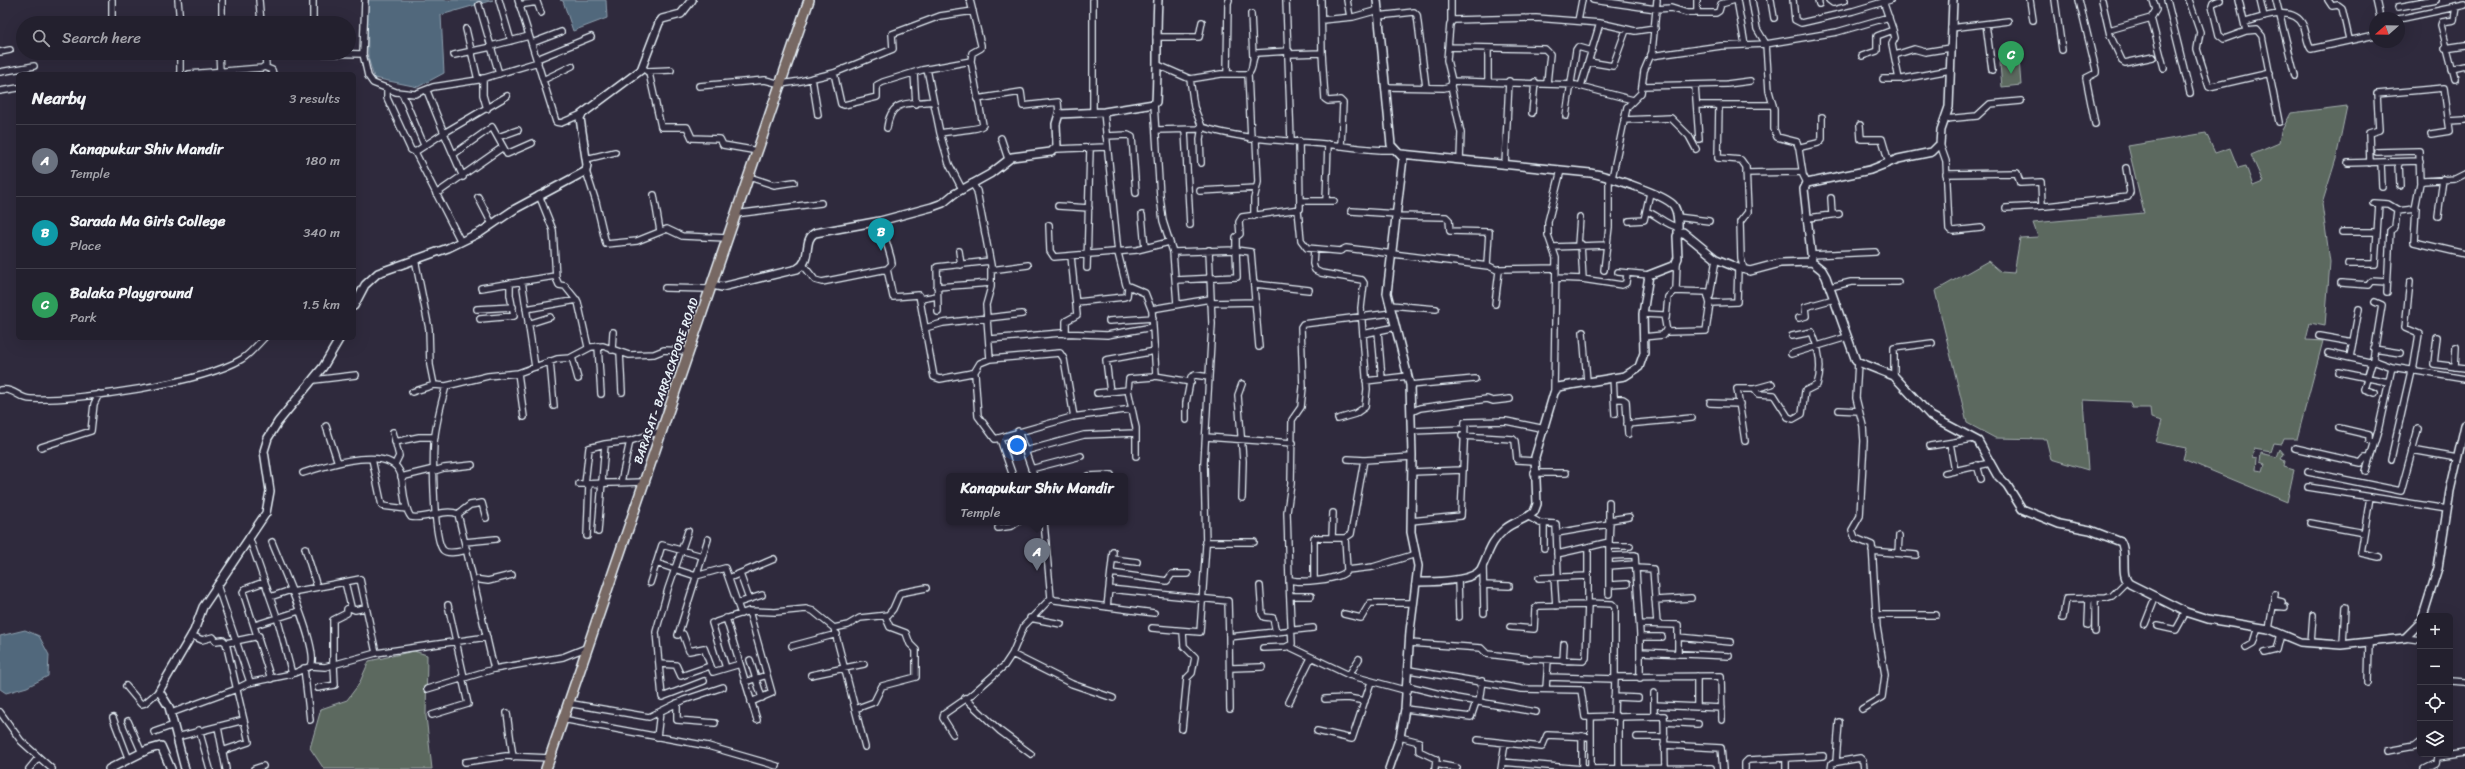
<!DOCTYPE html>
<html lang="en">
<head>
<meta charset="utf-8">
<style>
	body { margin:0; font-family:Sriracha,sans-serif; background:#2b2836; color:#f1f3f6 }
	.controls { position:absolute; right:12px; bottom:12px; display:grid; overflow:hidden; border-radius:6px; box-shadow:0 4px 16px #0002 }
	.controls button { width:36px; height:36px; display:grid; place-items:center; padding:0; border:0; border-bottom:1px solid #403e4a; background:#23202e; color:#f1f3f6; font:20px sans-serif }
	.compass { position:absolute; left:2369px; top:12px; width:36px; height:36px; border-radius:50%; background:#23202e; box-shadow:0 4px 16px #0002; rotate:250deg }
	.you { position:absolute; left:1017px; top:445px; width:14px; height:14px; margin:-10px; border:3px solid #fff; border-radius:50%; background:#1a73e8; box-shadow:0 0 0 6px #1a73e833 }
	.badge { display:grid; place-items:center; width:26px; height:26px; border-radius:50%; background:#db2777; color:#fff; font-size:13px; font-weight:700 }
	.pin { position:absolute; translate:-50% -33px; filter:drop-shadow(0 1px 2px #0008) }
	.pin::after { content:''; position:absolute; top:21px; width:14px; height:12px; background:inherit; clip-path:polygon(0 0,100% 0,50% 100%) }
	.popup { position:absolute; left:946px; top:473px; width:182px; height:52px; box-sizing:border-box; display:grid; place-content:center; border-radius:6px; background:#23202e; filter:drop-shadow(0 1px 3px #0005); font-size:13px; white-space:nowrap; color:#a3a3aa }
	.popup b { font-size:15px; color:#f1f3f6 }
	.popup::after { content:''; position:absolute; left:50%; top:100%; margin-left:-8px; border:8px solid transparent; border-top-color:#23202e }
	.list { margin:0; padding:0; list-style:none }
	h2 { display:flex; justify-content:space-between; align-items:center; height:52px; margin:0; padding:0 16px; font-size:17px }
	h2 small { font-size:13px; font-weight:400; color:#a3a3aa }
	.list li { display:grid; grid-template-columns:26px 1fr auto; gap:12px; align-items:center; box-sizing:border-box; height:72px; padding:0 16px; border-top:1px solid #403e4a }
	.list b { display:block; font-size:15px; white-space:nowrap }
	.list p { margin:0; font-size:13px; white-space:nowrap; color:#a3a3aa }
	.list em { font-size:13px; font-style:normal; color:#a3a3aa }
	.icon { flex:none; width:22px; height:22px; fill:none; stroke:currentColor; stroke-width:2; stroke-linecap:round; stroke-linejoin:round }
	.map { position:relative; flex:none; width:2465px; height:769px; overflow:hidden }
	.search { position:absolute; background:#23202e; box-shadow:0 4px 16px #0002; left:16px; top:16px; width:340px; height:44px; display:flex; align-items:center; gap:10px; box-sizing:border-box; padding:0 14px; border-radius:22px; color:#a3a3aa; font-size:15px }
	.panel { position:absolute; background:#23202e; box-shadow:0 4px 16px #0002; left:16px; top:72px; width:340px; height:268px; border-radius:6px }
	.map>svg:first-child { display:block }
	.green { fill:#5c695f; stroke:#a2adac }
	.water { fill:#51687c; stroke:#8d9fae }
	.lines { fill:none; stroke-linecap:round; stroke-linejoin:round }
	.minor-casing { stroke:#e8f1f8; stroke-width:8 }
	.tertiary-casing { stroke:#e8f1f8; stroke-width:10 }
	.primary-casing { stroke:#e8f1f8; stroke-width:12 }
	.minor { stroke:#2f2a3d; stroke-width:5.5 }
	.tertiary { stroke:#2f2a3d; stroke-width:7 }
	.primary { stroke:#776864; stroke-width:9 }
	.labels { text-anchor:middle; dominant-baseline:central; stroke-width:3; stroke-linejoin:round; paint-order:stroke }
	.street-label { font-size:12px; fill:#e8f1f8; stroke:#2f2a3d }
</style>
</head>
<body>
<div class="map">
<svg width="2465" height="769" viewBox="0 0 2465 769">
	<rect width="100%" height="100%" fill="#2f2a3d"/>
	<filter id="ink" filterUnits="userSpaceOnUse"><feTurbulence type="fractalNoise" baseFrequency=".025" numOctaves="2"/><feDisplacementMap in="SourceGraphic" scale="8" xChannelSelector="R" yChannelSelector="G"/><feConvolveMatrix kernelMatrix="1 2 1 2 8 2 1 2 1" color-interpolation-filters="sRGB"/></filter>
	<g filter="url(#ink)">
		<path class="green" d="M2015,43V47L2018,46L2021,85L2002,87L2000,64L2002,46Z
			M2347,106L2336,159L2322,204L2330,262L2325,326L2310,323L2306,340L2323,341L2297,439H2284L2282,444L2274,443L2271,452L2254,449L2252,457L2257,458L2256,470L2263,471L2265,464L2260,462L2261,453L2277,457L2280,449L2284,454L2281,459L2285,461L2284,467L2294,470L2287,502L2183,459L2186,448L2156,442L2162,421L2151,418L2150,408H2132L2130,402L2083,400L2088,470L2051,459L2046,439L1995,438L1967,423L1935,291L1988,261L2001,272L2014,273L2020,238L2038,237L2033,223L2144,213L2128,146L2206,133L2215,153L2230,148L2238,168L2246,166L2253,186L2263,182L2251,155L2279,143L2281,132L2291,113Z
			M414,651L427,655L426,716L432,769H324L310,748L321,709L347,700L359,684L369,661Z"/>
		<path class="water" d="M367,0H493L441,15L444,73L418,87L374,78L368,57Z
			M560,0H606L607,18L573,31L563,1Z
			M25,630L39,636L49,655L48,676L27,687L6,693L0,689V636Z"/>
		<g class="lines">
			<g class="minor-casing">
				<path id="minor" d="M112,0V23
					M178,0L180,23
					M259,0L261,23
					M313,0V23
					M499,0L511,41
					M518,0L556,122L561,123L582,114
					M1286,0L1291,141
					M1321,0L1322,53
					M1347,0L1350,17
					M1593,0L1656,9L1671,8L1687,13H1716L1719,11L1721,4L1735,0
					M1697,0V13
					M1737,0L1745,45
					M1752,0L1757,29L1766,44L1769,91L1774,109V129L1777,137L1797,142L1799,149
					M1771,0L1774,18
					M1793,0L1795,20L1801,23L1853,11L1890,0
					M1818,0L1819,4
					M1829,0L1833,3L1845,0
					M2030,0L2033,20
					M2055,0L2062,50
					M2079,0L2096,70V73L2086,78L2095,124
					M2102,0L2110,35L2122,61L2125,63L2153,57
					M2167,0L2190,93
					M2189,0L2200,32L2197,49L2209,87L2270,73
					M2220,0L2213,3L2212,6L2219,35L2224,39L2246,31L2239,0
					M2260,0L2264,17
					M2276,0L2295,76
					M2328,0L2332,6L2338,5L2342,8L2349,39
					M2376,0L2380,18
					M479,5L499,74
					M519,5L537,2L541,13
					M2398,7L2436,0
					M1251,14L1253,57
					M1378,16L1414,12L1417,15L1426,87
					M2151,18L2156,10L2153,0
					M2399,19L2465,5
					M1322,20L1353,17L1378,10
					M1578,21L1582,0
					M1451,22V0
					M2245,22C2262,18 2293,4 2303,25C2307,32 2306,42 2311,49L2375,35
					M216,23V19L222,17V0
					M1986,24L1992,70
					M1951,28L2008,21
					M466,29L478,80
					M1893,30L1895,38L1892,44L1899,79
					M2109,30L2151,18L2164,68
					M2246,31L2257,30L2262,36L2279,122
					M1156,37H1199L1202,22
					M532,43L561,32
					M491,46L529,36
					M1448,47L1545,49L1550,54L1547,83
					M1488,48V81
					M2445,48L2465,45
					M0,52L10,50
					M219,53L220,71
					M315,53L363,54L365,0
					M363,54L368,76L373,83L396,92L415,94L433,87L478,80L538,62
					M1289,54L1322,53L1325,99L1328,101L1340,100L1343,103L1341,146
					M454,55L491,47
					M1895,55L1914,49L1925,52L1950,48
					M1651,56L1721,46L1766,44L1837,32L1889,17
					M1862,56L1877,51V36L1893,30L1883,1
					M537,59L591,37
					M1589,62L1613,66L1626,30
					M1158,65L1190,79L1194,107L1202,127C1243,140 1282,140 1324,144C1348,146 1370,151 1394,150
					M264,67L272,70L273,74
					M643,68L649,73L661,127H687L692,138L720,139L723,145L758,151
					M927,69L940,133C949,131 980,130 983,125L971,61
					M2452,69L2465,66
					M648,71L671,70
					M0,72L34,66
					M834,73L841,104L844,105L877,97V85L883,82L922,70L971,61L972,53L981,48V45L970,0
					M914,73L916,104
					M180,74V53
					M189,74L262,68L266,65L265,53
					M1227,74L1228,3L1229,0
					M1248,74L1251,139
					M483,78V95L487,109
					M812,78L818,115
					M1190,79L1221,74H1248C1255,69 1250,58 1257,53L1289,51
					M1883,79H1902L1950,70
					M2455,79L2441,25L2442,22L2454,20L2456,7
					M543,80L572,66
					M1452,81L1447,60L1450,24L1453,20L1536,18L1600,23L1635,31L1655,28
					M1695,85L1699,139
					M699,86L765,80L781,84L801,81L834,73L893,49L892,34L940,16L973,11
					M1451,86L1461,133L1460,160
					M1581,86L1600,23
					M1642,86L1727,84L1750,81
					M1385,87L1444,88L1451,86L1452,81L1576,85L1633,100
					M387,88V98L411,150L415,152
					M0,91L18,88
					M427,91L444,133L415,152L461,242
					M402,93L424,145
					M977,99L1021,92L1023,106L1058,102L1059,114
					M1154,104L1160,196L1163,221L1173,252L1177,304
					M1697,105H1773
					M1719,105L1718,158L1741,160L1746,167L1748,212L1740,222L1741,258L1744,270
					M1093,111V0
					M1532,113L1535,82
					M1566,116L1576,50L1578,47L1592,51
					M1945,119L1977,116L1990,104L2021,101
					M1624,120L1671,118L1689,136L1696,149
					M2449,121L2465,120
					M1860,125L1861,139H1882L1889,163
					M887,128C891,97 910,105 933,101
					M1156,130L1198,129L1202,127
					M1185,130L1190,225
					M940,133L949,164L962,189
					M1106,136L1128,135L1132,137L1136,193
					M498,137L518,130
					M1001,138L1008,159
					M1940,144L1946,161L1949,229L1953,231L1981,228
					M1056,149L1106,147
					M2377,152L2419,151L2420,183
					M454,154L492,127L507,154L532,143
					M586,159L615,152
					M1201,163L1200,139L1202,127
					M2348,163L2420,161
					M2370,163L2369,133L2379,130L2377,94L2444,88L2450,131L2431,134
					M2381,163L2382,186
					M2399,163L2400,186
					M1505,165L1509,81
					M586,171L596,202L606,244L637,241L667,229L682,236L727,238
					M1746,173L1802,172
					M1946,174L2017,173L2020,183L2041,182L2042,205L2046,206L2128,197L2130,192L2126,168
					M463,177L444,133L507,96
					M749,177L774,185L794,182
					M1612,178L1627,107L1641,93L1644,71L1652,52L1657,0
					M972,183L977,191L991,265V287L986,305L990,359
					M1807,183L1803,175L1799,149L1801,147L1818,143L1822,139V117
					M1200,191L1256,188
					M436,194L503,147
					M539,195L553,230L556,277
					M654,195L660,231
					M478,197L492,224
					M1831,198L1832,215
					M1300,201H1334
					M1326,201L1328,144
					M2373,203L2388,204L2398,210
					M1058,206L1089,208
					M2006,208L2044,206
					M2416,208L2414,242L2465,254
					M1298,210L1301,240L1307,248L1340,251L1346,248L1488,266
					M1351,211L1397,214
					M1646,211C1658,215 1665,225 1678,227
					M735,214L821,203
					M1254,216V199L1258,182L1256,140
					M1397,216L1446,217L1449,220L1450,231L1489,232L1487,265L1499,271L1495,304
					M2438,216L2443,179
					M1677,217L1709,221
					M1808,218L1839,214
					M880,221L891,258L892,264L887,269
					M1629,221L1644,220L1650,193
					M1049,225L1050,251L1054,257L1137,250L1145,248L1142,215
					M2342,232H2376
					M1581,244L1583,279
					M1578,245L1580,217
					M1553,247L1607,245
					M1145,248L1169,242
					M1314,249L1313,264L1315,270L1321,273L1362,280L1364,283L1361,308L1367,389L1365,407L1355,414L1338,419
					M959,251L961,265
					M1173,252L1236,250L1237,277L1176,280
					M1811,255L1875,252
					M2348,264H2375L2379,204
					M804,266L815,280L822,282L887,269L893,297L919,295L934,377L940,379L972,373L975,374L978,416L995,439L1072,417L1132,409
					M1087,268L1090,148
					M1499,269L1555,268
					M991,270L1028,265
					M1604,270L1609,227V177
					M1618,272L1649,275
					M1556,278L1582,279L1622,285L1626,283L1627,273
					M522,281L535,367
					M2410,282L2405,328L2419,334L2413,371
					M2341,283L2368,285L2371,281L2387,282
					M1255,284L1309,290
					M937,287L991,283
					M1830,287L1851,282H1898
					M481,288L555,276L559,285L565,286L578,302L588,347
					M665,288L711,289
					M1674,291L1707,292L1710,304
					M2387,292L2390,231L2395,227L2397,211L2415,209L2420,183L2423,181L2455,179L2465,174
					M1710,296L1716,259
					M921,299L937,296
					M1077,302L1124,297L1127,296L1128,287
					M2375,302L2382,305L2373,360L2392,367
					M1210,303L1256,302
					M1390,305L1436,309
					M477,309L513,307
					M526,309L577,300
					M1152,309L1210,299
					M938,312L937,267L990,261
					M1392,313L1303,324L1301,327L1303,387L1301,407L1292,420L1291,484L1287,512L1289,579C1296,584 1343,580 1347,570L1373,567L1416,554
					M1643,314L1664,315L1667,332L1706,331L1710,303L1737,302L1738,268
					M1666,318L1668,297L1676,290L1677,262
					M1799,318L1806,316L1805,307L1834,299
					M480,319L514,316L510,295V283
					M1109,321L1153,318
					M528,324L550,317
					M925,328L943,323L1022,314
					M1378,331L1382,379
					M1583,332L1587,381
					M1066,334V321L1077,315L1071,256
					M1363,334L1396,327
					M2319,336L2353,342
					M1643,337L1663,335L1666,330
					M2437,337L2434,364L2465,368
					M990,339L1061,333L1107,335L1153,327
					M598,346L601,394
					M1259,347L1251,252L1236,250V237L1240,234L1239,222L1242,217L1300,209L1299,141
					M2374,349L2400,353
					M612,350L613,332
					M620,352L622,392
					M2328,353L2369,362L2373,361
					M1791,354L1847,337
					M572,357L578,379
					M2350,357L2359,309
					M550,361L554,406
					M1858,362L1856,398L1863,426L1864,441L1860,516L1852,530L1855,538L1872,545L1877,627L1885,675L1882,697L1862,709
					M2372,362L2364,389L2375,393
					M2455,367L2456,347
					M2339,372L2388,382
					M518,373L524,417
					M974,373L980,363L990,359L1060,353L1064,359L1074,417
					M1155,376L1191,382
					M1894,376V348L1932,343
					M1613,377L1615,414
					M314,380L356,375
					M1366,381L1408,376
					M434,385L446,386L488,376L518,373L557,359L570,358L591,347L603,346L629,355L654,354L664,350L689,351
					M1410,385L1475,379
					M446,386C441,404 436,423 434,443C433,460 433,539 443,550C448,555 461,551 467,550
					M1754,389L1772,384
					M0,390C15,388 19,399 31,399C79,401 202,383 242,359C251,353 257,345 264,338
					M1128,390L1136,428V456
					M412,392L434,385L430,365L429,329L415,259
					M1110,392L1106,360L1155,351
					M1554,392L1556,258L1548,235V222L1561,170
					M1097,393L1128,390L1129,379L1153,377L1156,375L1152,311L1145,293L1126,285L1118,253L1104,112
					M1614,399H1623L1626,401L1628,434
					M1710,403L1740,404
					M1839,410L1859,411
					M1411,412L1420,408L1487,399L1493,401L1510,399
					M1186,420V403L1191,377L1195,375L1209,377
					M1627,424L1692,418
					M326,426L338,463
					M2339,428L2369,435V440L2375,442
					M1018,431L1034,476
					M1412,431L1463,429
					M393,432L399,456L395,464
					M1462,436L1513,439L1515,441L1517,460L1534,461
					M1206,437L1293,443
					M1000,439L1013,476
					M1745,441L1737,389H1754L1758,394L1774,395L1788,417L1793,419L1802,414L1805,391L1817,385C1823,367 1819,349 1812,332L1792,336
					M395,442L419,437H435
					M1950,443L1955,471
					M1930,446L1973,439
					M41,447L91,431L94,404L99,394
					M2295,448L2361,463L2365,458H2370
					M2412,450L2457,458
					M1025,451L1084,435L1136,433
					M372,459L382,506L407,509
					M1348,459L1365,460
					M2391,459L2411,371
					M1977,465L1981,479
					M1031,469L1081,456
					M434,471L444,468L472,465
					M2366,471L2378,431L2392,367L2465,379
					M1412,472L1462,470
					M2308,472L2401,491L2418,429
					M303,473C325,466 392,443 401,475C404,487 403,507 411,517C426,520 444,508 458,514L494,669L563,657L588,647
					M1534,473H1566
					M1945,473L1990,463
					M1088,476L1111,475
					M401,477L434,469
					M621,482L630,441L661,431
					M579,484L644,482
					M585,484L589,448L605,444
					M2308,487L2447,509
					M2370,497L2361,553L2379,557
					M1242,498L1243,461L1238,395L1242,384
					M1609,502V522
					M458,514L470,505L482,503L486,518
					M1529,517L1540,523L1556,524L1558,576
					M1411,521L1461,516L1465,422L1506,421L1545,429
					M1044,522L1051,598L1055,600L1154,613
					M1544,523V548
					M2310,523L2364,533
					M998,528L1012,526L1018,522
					M688,531L668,589L656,632L662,697L704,681
					M598,532L605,444L630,441
					M1557,533L1609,524
					M587,536L589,484
					M249,537L277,617L292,674L311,666C320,650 280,563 272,542
					M1332,537L1333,513
					M1345,538L1351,534L1364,460L1412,457
					M465,542L496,539
					M1205,542H1254
					M1609,542V594
					M1609,546H1630
					M305,548L317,587
					M1872,551L1916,555
					M1898,553L1899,536
					M1557,554L1588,547
					M1609,556L1635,555L1640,634V678
					M1113,559L1137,562
					M656,563L696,576L725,568L741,614
					M1483,565L1484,613
					M1609,566L1635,564
					M1636,568L1653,569L1657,624
					M1111,573L1167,581L1172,574H1188
					M740,574L749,599
					M1554,577L1556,606
					M729,578L774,559
					M1539,578L1588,576
					M474,579L488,581L512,575
					M1458,579L1459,617
					M1314,580V538H1345L1347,570
					M264,582L245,589L243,592L271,679
					M650,583L662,545L702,556
					M217,585L250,682
					M1483,585L1509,586
					M1609,585L1627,584
					M1260,586L1262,614L1264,617L1273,618L1276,633
					M1109,589L1228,601L1229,637
					M292,592L345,582
					M1290,596H1311
					M270,597L291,590
					M1655,600L1691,598
					M2274,600L2282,602
					M738,603L762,595
					M1588,603V547L1609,542L1610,520L1629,517
					M448,605L464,677
					M2273,606L2285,607
					M1107,607L1113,552
					M350,608L355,610L365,608
					M749,611L772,693L751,702
					M1344,614L1361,618L1370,603H1413
					M1876,615H1936
					M726,618L757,720
					M1030,618L1061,624
					M2063,618L2066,599L2106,598L2112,596L2127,581
					M716,622L749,611L775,612L806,609L813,611L834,628L865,747
					M712,623L726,668
					M1640,624L1678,625V654
					M2145,624L2156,596
					M255,625L299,611
					M2088,625L2089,598
					M2158,626L2176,630L2186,612
					M1510,627L1534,629L1535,609L1538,606L1587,605
					M834,628L848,625L860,618L888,615L893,609L900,593L926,588
					M1152,628L1200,632L1206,545L1204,463L1212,324L1209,250
					M2269,629L2275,594
					M2095,632V598
					M683,634L689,651L704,648L713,672L740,664
					M191,635L202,640L213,637L216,641L223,640L226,643
					M678,635L708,539
					M1640,637H1662
					M1678,637L1731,642
					M2405,638L2420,640
					M1409,643L1481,648L1487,654L1529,659L1583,661L1586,658L1588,603L1612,604L1615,607V677L1721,676L1722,720
					M2311,643L2313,615
					M2343,644L2345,607
					M792,646L837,634
					M1290,647L1349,675L1408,691
					M2246,647L2253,643L2258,627
					M1263,648L1286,647L1292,644L1289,580
					M1640,652L1729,656
					M2265,653L2277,650L2281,634
					M1012,654L1072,684L1113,698
					M750,660L762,698
					M1563,661L1564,644
					M659,664L676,665L681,676L710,666
					M333,665V620L347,613V609L351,607L345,582L360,579L376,653L487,637
					M311,666L325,667L376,653
					M304,668L310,720
					M1231,668L1262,667
					M1409,670L1522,689L1581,690L1585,717L1617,716L1619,718V769
					M811,675L864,664
					M1349,675L1359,659
					M1547,677L1615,679
					M2450,681L2465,682
					M745,682L767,675
					M2368,683L2369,643
					M126,686L141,704L145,703L159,691
					M1408,686L1456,698L1536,712
					M318,688L335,685L334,665
					M1546,688L1548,660
					M427,689L494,669
					M1654,693V716
					M1614,697L1638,698
					M965,698L1000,731L1031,754
					M1325,699L1348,698L1365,701
					M1289,702L1311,658
					M1479,702L1482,681
					M567,703L649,717L684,700L723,687
					M677,703V720L715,723
					M1654,705L1722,708
					M1697,706V676
					M855,709L874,702L882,686L916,677V650L910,644L906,633L890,627L885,616
					M1230,709L1229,637L1313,628
					M1405,709L1471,717L1476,702
					M0,712L21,741L52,769
					M171,713L234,690L248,683L292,674
					M507,713L513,757
					M432,715L468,704L462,677
					M1614,716L1615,677
					M1618,717L1664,716L1665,769
					M113,718L129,760
					M1591,718V769
					M562,719L708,746L777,766
					M128,721L142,753
					M1664,722L1698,724
					M218,727L226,769
					M1182,729L1187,678L1192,673L1195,657L1184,646L1183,632
					M199,730L210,769
					M1317,731L1352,739L1371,682
					M154,732L174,725
					M953,734L943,718L944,714L970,696L1004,666L1012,654L1024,626L1051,598
					M1582,736V769
					M177,737L244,720
					M657,737L660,712
					M1400,737L1419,742V751L1436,759L1435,769
					M1637,737H1665
					M1478,740L1542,747L1547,735L1591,737
					M1664,745L1721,748L1723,769
					M222,751L249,742L226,643L259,636
					M2387,751L2415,746L2420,742
					M2438,757L2465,753
					M1786,759V769
					M465,762L506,756L550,758
					M1502,762L1582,769L1711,768
					M1836,762L1839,722
					M1436,764L1457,768
					M29,769L38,758
					M254,769L263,766
					M1501,769L1505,743
					M1745,769V763L1748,760L1823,756
					M1831,769L1832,763L1860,758L1863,761L1864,769
					M2424,769L2436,763L2438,754"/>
			</g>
			<g class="tertiary-casing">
				<path id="tertiary" d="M1377,0L1391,145L1403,158L1387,293L1410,385L1412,455L1411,532L1418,566L1410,631L1405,709L1400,737L1389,769
					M1401,154L1590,173C1604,175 1667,195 1674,206C1679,214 1678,225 1678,233
					M1812,262L1804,189L1807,183L1870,170L1898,159L1932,152L1940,144L1941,130L1949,107L1953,0
					M712,285L722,287L797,269C813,261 802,240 815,233L880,221L932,207L943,203L954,194L990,174L1012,157L1051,152L1057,146L1056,124L1059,114L1104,112L1154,104L1156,102C1158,68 1156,34 1158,0
					M354,306L365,285L378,273L448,248L481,232L515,209L586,171L587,165L580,118L582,114L641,70L659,23L662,19L681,14L692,0
					M1416,582C1430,582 1473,582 1481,569C1489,553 1490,542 1505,529C1513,522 1525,520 1534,512L1537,504L1535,457L1554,393L1558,387L1564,386L1625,376L1639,367L1644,353L1643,314L1649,275L1675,265L1678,258L1677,236L1683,232L1716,259L1738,268L1750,271L1780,263L1812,262L1822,270L1826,277L1856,361L1894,376L1931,416L1978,441L1997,475L2007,485L2022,509L2059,524L2090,530L2121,542C2128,554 2119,576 2130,584L2186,612L2208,619L2269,629L2300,642L2341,645L2405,638L2420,623
					M2423,616L2438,568L2450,491L2465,425
					M109,769L147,750L161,746L171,769
					M185,769L169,707L159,691L194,631L203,607L266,513L270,491L264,451L268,438L278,422L323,367L340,338"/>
			</g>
			<g class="primary-casing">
				<path id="primary" d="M546,769L809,0"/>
			</g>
			<use href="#minor" class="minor"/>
			<use href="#tertiary" class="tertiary"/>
			<use href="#primary" class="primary"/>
		</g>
	</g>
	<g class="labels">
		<g class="street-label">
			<text transform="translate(666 381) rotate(-71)">BARASAT- BARRACKPORE ROAD</text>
		</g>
	</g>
</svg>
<div class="controls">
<button>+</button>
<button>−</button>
<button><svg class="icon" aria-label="locate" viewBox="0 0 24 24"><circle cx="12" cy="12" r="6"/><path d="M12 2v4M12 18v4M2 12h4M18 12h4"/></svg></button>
<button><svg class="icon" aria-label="layers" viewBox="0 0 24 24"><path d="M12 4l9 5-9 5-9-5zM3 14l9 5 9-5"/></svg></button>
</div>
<svg class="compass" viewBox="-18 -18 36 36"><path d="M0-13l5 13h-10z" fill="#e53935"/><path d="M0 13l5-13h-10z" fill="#a3a3aa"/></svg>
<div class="you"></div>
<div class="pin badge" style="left:1037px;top:571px;background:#6b7280">A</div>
<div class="popup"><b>Kanapukur Shiv Mandir</b>Temple</div>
<div class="pin badge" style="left:881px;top:251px;background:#0f9aa8">B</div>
<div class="pin badge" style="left:2011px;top:74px;background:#2e9e5b">C</div>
<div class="search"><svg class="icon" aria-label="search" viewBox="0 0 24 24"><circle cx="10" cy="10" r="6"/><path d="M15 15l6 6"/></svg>Search here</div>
<section class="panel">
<h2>Nearby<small>3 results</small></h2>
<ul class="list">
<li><span class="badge" style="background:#6b7280">A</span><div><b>Kanapukur Shiv Mandir</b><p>Temple</p></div><em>180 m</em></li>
<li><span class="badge" style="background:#0f9aa8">B</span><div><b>Sarada Ma Girls College</b><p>Place</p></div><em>340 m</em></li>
<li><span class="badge" style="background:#2e9e5b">C</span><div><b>Balaka Playground</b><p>Park</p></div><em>1.5 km</em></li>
</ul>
</section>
</div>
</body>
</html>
